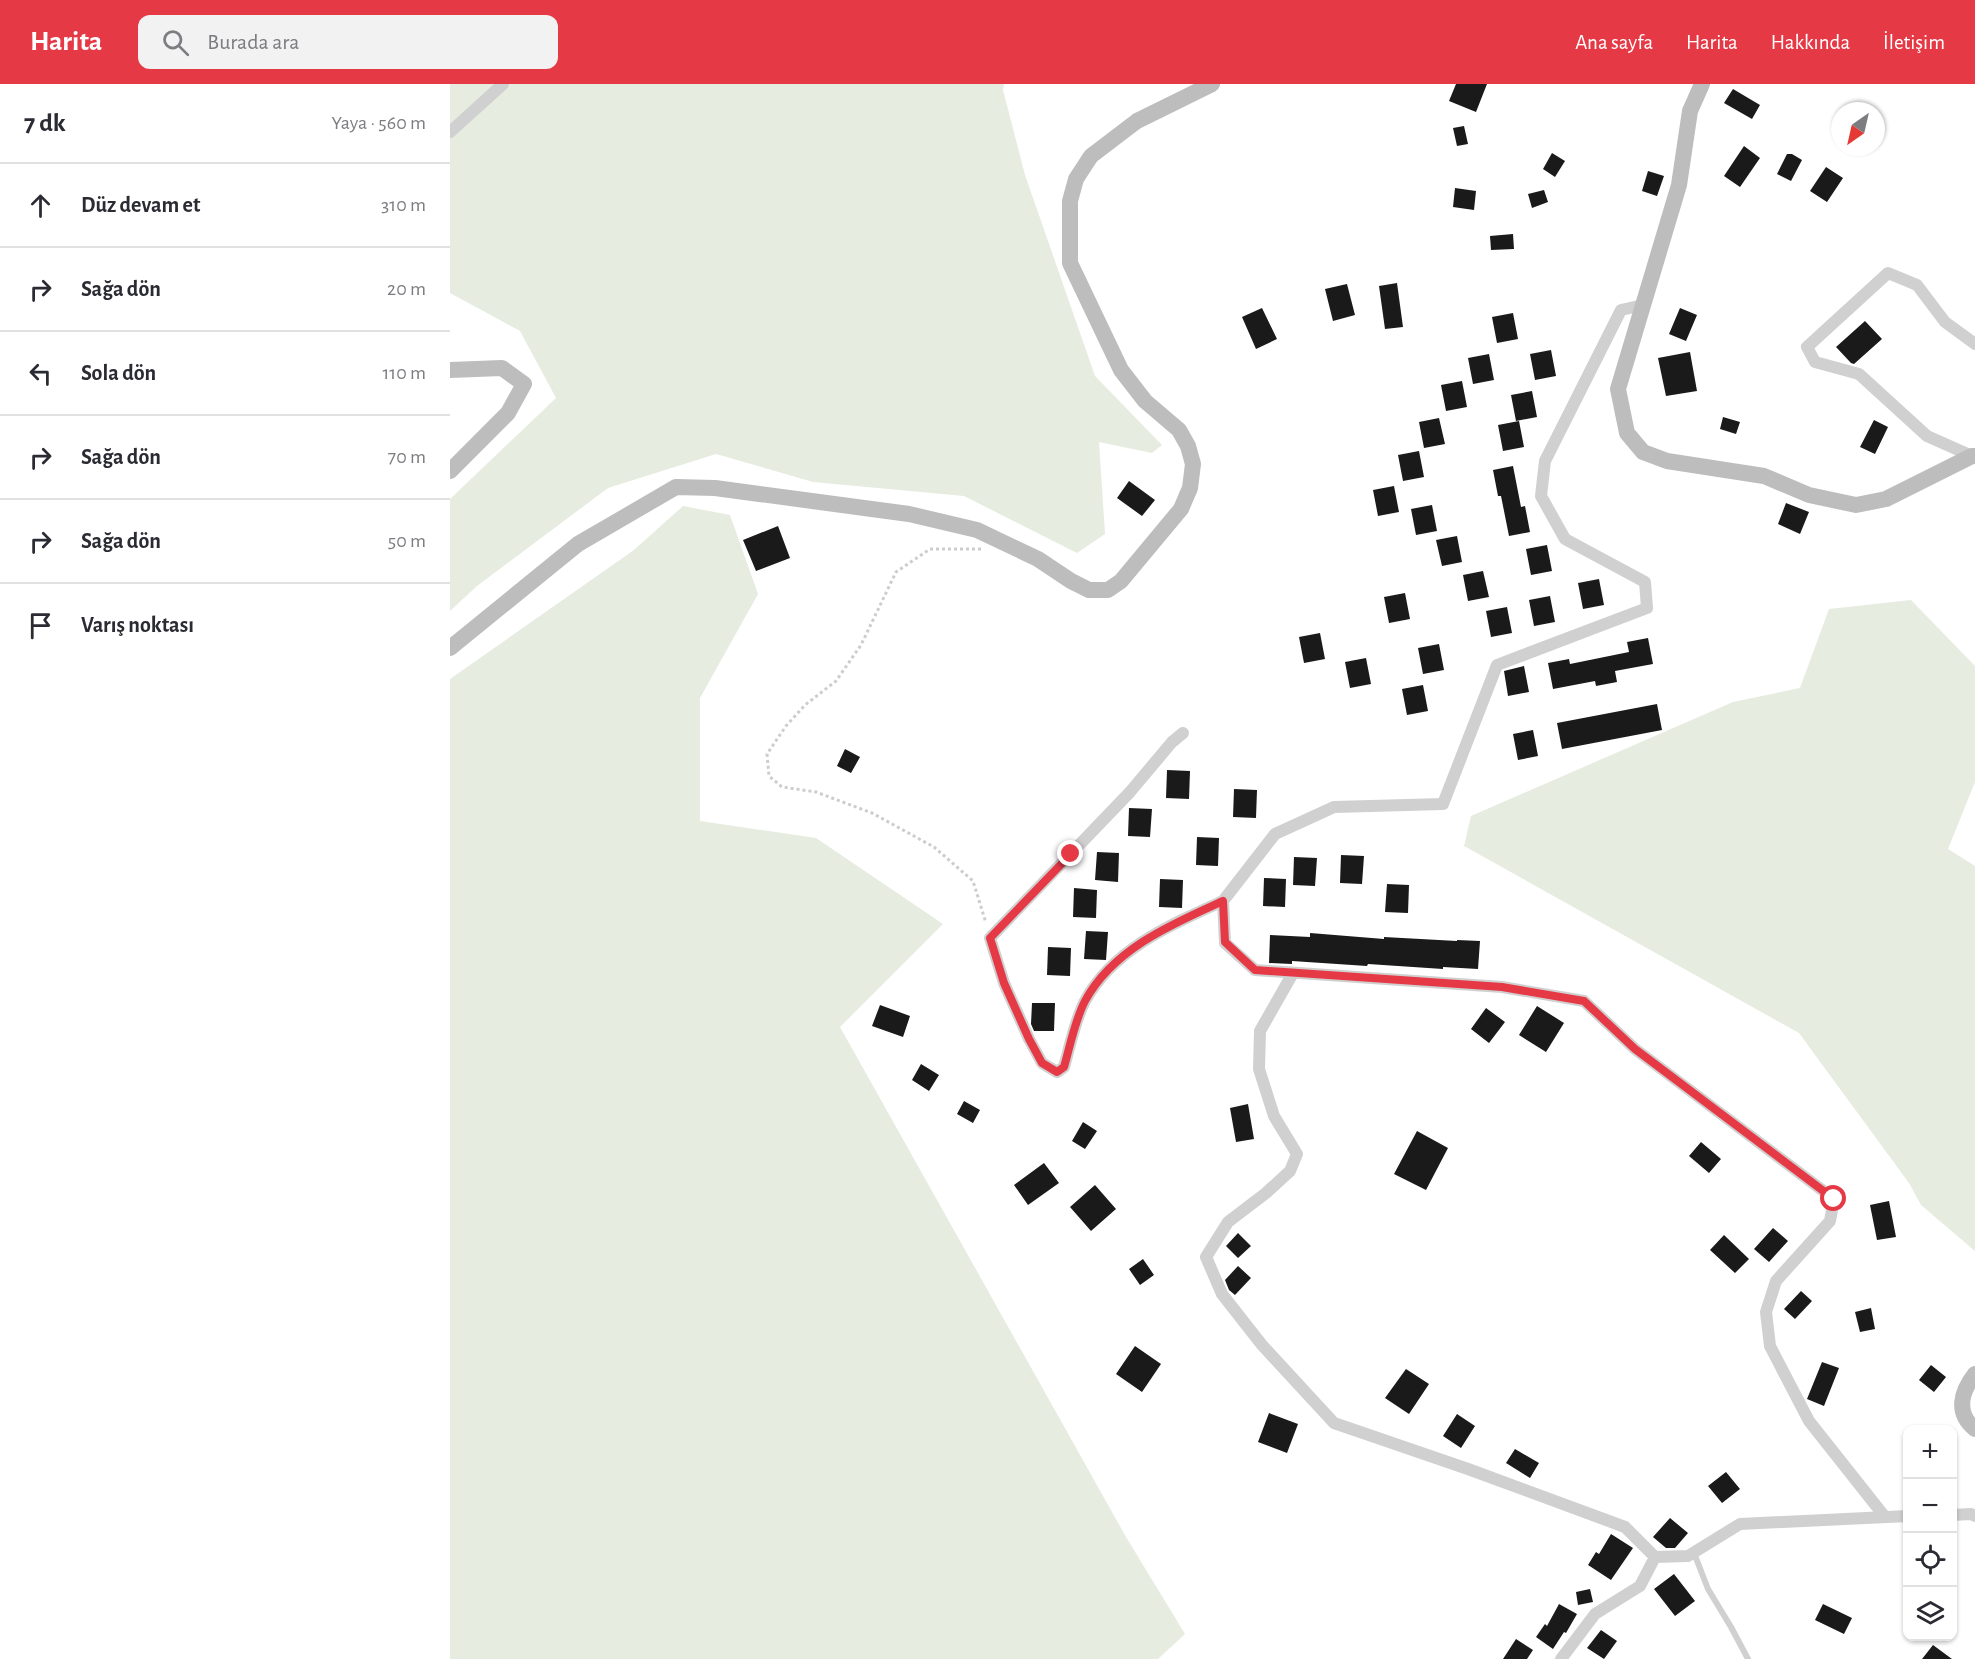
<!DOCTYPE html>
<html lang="tr">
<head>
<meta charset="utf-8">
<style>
	body { margin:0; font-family:"Alegreya Sans",sans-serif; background:#f2f2f3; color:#2b2b33 }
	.controls { position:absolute; right:18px; bottom:18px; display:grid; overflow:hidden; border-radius:12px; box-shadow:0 2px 4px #0004 }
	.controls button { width:54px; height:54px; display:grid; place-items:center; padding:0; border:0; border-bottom:2px solid #e1e1e2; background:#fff; color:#2b2b33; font:30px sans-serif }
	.compass { position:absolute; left:1381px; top:18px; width:54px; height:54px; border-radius:50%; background:#fff; box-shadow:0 2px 4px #0004; rotate:214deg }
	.stop { position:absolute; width:18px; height:18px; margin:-14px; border:4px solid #e63946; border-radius:50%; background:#fff }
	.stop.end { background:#e63946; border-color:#fff; box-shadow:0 2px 6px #0008 }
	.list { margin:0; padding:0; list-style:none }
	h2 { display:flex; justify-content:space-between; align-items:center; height:78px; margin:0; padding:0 24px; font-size:26px }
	h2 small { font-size:20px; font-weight:400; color:#7c7c81 }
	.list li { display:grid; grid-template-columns:39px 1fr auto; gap:18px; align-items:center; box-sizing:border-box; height:84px; padding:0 24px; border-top:2px solid #e1e1e2 }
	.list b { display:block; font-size:22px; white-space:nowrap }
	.list em { font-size:20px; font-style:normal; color:#7c7c81 }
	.icon { flex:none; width:33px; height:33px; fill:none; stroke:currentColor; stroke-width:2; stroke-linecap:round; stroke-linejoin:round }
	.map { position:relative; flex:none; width:1525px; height:1575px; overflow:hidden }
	header { display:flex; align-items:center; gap:36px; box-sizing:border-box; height:84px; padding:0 30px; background:#e63946; color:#fff }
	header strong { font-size:28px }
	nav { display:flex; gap:33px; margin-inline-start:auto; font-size:21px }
	.search { width:420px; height:54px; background:#f2f2f3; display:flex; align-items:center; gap:15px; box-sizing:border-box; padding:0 21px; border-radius:12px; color:#7c7c81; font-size:22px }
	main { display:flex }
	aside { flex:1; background:#fff }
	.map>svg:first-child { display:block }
	.green { fill:#e6ecdf }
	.building { fill:#1a1a1a }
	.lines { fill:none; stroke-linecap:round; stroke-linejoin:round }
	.path { stroke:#cdcdcd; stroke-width:3; stroke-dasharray:3 3; stroke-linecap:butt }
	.lane { stroke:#d0d0d0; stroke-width:6 }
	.street { stroke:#d0d0d0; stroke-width:12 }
	.secondary { stroke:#bdbdbd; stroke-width:16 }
	.route { stroke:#e63946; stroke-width:8 }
</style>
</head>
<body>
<header>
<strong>Harita</strong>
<div class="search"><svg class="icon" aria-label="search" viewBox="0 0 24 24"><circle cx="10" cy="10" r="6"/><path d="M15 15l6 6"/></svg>Burada ara</div>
<nav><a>Ana sayfa</a><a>Harita</a><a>Hakkında</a><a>İletişim</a></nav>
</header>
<main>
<aside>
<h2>7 dk<small>Yaya · 560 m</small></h2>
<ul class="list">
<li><svg class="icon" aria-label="ahead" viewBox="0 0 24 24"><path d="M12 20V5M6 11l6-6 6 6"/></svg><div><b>Düz devam et</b></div><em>310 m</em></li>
<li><svg class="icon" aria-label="right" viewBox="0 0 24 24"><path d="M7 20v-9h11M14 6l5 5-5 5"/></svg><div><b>Sağa dön</b></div><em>20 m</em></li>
<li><svg class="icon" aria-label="left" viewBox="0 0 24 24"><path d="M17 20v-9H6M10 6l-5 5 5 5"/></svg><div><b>Sola dön</b></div><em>110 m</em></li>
<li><svg class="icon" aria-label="right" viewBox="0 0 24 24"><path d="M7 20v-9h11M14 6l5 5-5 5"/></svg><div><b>Sağa dön</b></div><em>70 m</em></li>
<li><svg class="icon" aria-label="right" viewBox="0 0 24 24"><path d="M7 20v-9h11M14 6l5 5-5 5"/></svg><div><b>Sağa dön</b></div><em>50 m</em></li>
<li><svg class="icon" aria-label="arrive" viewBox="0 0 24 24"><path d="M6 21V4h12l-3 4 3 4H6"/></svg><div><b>Varış noktası</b></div></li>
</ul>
</aside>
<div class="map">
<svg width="1525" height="1575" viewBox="0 0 1525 1575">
	<rect width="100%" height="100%" fill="#fff"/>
	<path class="green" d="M0,0H554L553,6L575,91L645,292L712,361L702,369L649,358L655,450L627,469L514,412L363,398L266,370L158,404L27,502L0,527V415L106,314L70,247L0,209Z
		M233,422L280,431L308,510L250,614V737L366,754L493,840L390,943L676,1453L735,1550L708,1575H0V595L184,466Z
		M1461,516L1525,582V698L1498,765L1525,782V1167L1471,1121L1459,1099L1349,949L1014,762L1021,732L1283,618L1350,604L1379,525Z"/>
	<path class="building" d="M1006,0H1037L1026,28L999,17Z
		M1283,5L1310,21L1302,35L1274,19Z
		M1014,42L1018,60L1007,62L1003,44Z
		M1294,62L1310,74L1290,103L1274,92Z
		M1102,69L1115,77L1105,93L1093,85Z
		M1337,70H1342L1352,76L1341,97L1327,90Z
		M1376,83L1393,94L1377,118L1360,107Z
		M1198,87L1214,92L1207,112L1192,107Z
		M1005,104L1026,107L1024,126L1003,123Z
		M1094,106L1098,118L1082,124L1078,110Z
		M1063,150L1064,165L1041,166L1040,152Z
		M947,199L953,243L935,245L929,202Z
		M897,200L905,231L883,237L875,205Z
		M812,224L827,255L806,265L792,233Z
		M1230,224L1247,231L1236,257L1219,250Z
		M1063,229L1068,255L1047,259L1042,233Z
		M1415,237L1432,255L1404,280L1401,279L1386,263Z
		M1101,266L1106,292L1085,296L1080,270Z
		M1240,268L1247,307L1216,312L1208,274Z
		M1039,270L1044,296L1023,300L1018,274Z
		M1012,297L1017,323L996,327L991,301Z
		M1082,307L1087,333L1066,337L1061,311Z
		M1273,333L1290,338L1286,350L1270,345Z
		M989,334L995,360L974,364L969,338Z
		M1424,336L1438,343L1425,370L1410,363Z
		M1069,337L1074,363L1053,367L1048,341Z
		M969,367L974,393L953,397L948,371Z
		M1063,382L1071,423L1075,422L1080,448L1059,452L1051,412H1048L1043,386Z
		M679,397L705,416L692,432L667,414Z
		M944,402L949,428L928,432L923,406Z
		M1336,419L1359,428L1350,450L1328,440Z
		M982,421L987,447L966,451L961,425Z
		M328,442L340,474L306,487L293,456Z
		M1007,452L1012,478L992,482L986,456Z
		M1097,461L1102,487L1081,491L1076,465Z
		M1033,487L1039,513L1018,517L1013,491Z
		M1149,495L1154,521L1133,525L1128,499Z
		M955,509L960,535L939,539L934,513Z
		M1100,512L1105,538L1084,542L1079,516Z
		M1057,523L1062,549L1041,553L1036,527Z
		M870,549L875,575L854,579L849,553Z
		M1198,554L1203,580L1165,587L1167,598L1146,602L1145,597L1103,605L1098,579L1119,575L1120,580L1179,568L1177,558Z
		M989,560L994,586L973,590L968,564Z
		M916,574L921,600L900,604L895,578Z
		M1074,582L1079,608L1058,612L1054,587Z
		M973,601L978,627L957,631L952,605Z
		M1207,620L1212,646L1112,665L1107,639Z
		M1083,646L1088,672L1068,676L1063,650Z
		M395,665L410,673L401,689L387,682Z
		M717,686L740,687L739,715L716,714Z
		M784,705L807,706L806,734L783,733Z
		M679,724L702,725L700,753L678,752Z
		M747,753L769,754L768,782L746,781Z
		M647,768L669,769L668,798L645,796Z
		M891,771L914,772L912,800L890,799Z
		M844,773L867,774L865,802L843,801Z
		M814,794L836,795L835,823L813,822Z
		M710,795L733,796L732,824L709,823Z
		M937,800L959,801L958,829L935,828Z
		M624,804L647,806L646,834L623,833Z
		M636,847L658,848L656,876L634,875Z
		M860,849L934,855V853L1007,857V856L1030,857L1028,885L993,883V885L918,880L917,882L842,877V880L819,879L820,851L860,853Z
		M598,863L621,864L620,892L597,891Z
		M582,919H605L604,947H584L581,940Z
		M430,921L460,932L453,953L422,942Z
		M1087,922L1114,939L1096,968L1069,951Z
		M1036,924L1055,938L1039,959L1021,945Z
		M471,980L489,991L479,1007L462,996Z
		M514,1017L530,1026L523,1039L507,1030Z
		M798,1020L804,1055L786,1058L780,1024Z
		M633,1038L647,1047L635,1065L622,1057Z
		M967,1047L998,1064L976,1106L944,1090Z
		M1251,1058L1271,1075L1259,1089L1239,1072Z
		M594,1079L609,1099L578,1121L564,1101Z
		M645,1101L666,1125L641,1147L620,1123Z
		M1439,1117L1446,1153L1427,1156L1420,1121Z
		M1323,1144L1338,1157L1319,1178L1304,1165Z
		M788,1149L801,1162L788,1174L776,1162Z
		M1274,1151L1299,1175L1285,1189L1260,1166Z
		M693,1175L704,1191L690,1201L679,1185Z
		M788,1182L801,1194L785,1211L779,1206L775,1196Z
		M1351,1207L1362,1217L1345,1235L1334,1225Z
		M1421,1224L1425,1245L1410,1248L1405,1228Z
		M685,1262L711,1280L692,1308L666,1290Z
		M1372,1278L1389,1284L1374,1322L1357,1315Z
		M1481,1281L1496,1293L1484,1308L1469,1296Z
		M956,1285L979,1300L959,1330L935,1314Z
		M819,1329L848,1340L837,1369L808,1358Z
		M1007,1330L1025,1342L1011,1364L993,1352Z
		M1065,1365L1089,1379L1080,1394L1056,1379Z
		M1276,1388L1290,1405L1272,1419L1258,1402Z
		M1220,1434L1238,1449L1225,1464H1216L1203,1453Z
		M1161,1450L1183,1464L1161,1496L1138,1481L1146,1468L1149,1470Z
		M1224,1490L1245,1517L1225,1532L1204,1505Z
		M1140,1505L1143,1518L1128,1521L1126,1508Z
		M1109,1520L1127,1530L1116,1549L1114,1548L1103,1565L1086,1553L1095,1540L1097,1542Z
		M1373,1520L1402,1534L1394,1550L1365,1536Z
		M1151,1546L1167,1557L1154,1575L1137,1564Z
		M1066,1555L1083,1566L1077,1575H1053Z
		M1483,1561L1502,1575H1472Z"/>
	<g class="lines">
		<path class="path" d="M531,465H480L446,488L411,561L386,597L355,621L336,642L317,670L319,692L332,703L366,708L422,729L484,763L523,797L536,839"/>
		<path class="lane" d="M1244,1469L1258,1505L1281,1543L1298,1575"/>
		<path class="street" d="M0,48L53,0
			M1193,221L1171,226L1095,377L1091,412L1115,455L1195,498L1197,524L1047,581L993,720L884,723L825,750L773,817L775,859L805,886L1052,903L1134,917L1185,965L1384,1115L1380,1137L1326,1197L1316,1228L1320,1262L1359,1337L1435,1433
			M1522,372L1477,352L1409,290L1365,278L1357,263L1438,189L1467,201L1495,238L1525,260
			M733,649L722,658L680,708L540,854L554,899L579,955L592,979L607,988L614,983C620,962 625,936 635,917C663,865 722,840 773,817
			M843,889L810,947L809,985L824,1032L847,1070L840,1087L816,1109L778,1138L756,1173L772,1210L812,1261L884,1339L1018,1385L1175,1443L1205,1473
			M1502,1431L1521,1430L1525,1432
			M1111,1575L1145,1530L1190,1502L1205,1473L1238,1472L1290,1440L1458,1432"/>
		<path class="secondary" d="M1252,0L1240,27L1229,101L1168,305L1177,349L1193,368L1217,377L1314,392L1359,411L1406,421L1436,415L1522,372H1525
			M0,286L52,284L74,300L58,329L0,387
			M0,564L128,460L226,403L265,404L459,430L527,446L588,475L621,497L639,506H658L671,497L731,425L740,404L743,380L738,362L729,346L695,317L671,286L620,179V117L626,95L641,72L687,37L762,0
			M1525,1290C1511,1308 1505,1329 1525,1345"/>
	</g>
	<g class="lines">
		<path class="route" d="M621,770L540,854L554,899L579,955L592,979L607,988L614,983C620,962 625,936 635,917C663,865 722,840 773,817L775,858L805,886L1052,903L1134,917L1185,965L1384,1115"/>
	</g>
</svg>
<div class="controls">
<button>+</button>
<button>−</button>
<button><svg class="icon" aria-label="locate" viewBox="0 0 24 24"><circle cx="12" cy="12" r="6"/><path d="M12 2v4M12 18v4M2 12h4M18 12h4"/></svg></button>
<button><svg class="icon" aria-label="layers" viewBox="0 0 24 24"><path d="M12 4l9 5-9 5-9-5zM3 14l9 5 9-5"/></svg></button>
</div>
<svg class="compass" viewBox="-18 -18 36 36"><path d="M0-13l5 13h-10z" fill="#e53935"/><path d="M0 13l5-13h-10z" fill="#7c7c81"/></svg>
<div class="stop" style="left:1384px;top:1115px"></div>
<div class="stop end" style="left:621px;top:770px"></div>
</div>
</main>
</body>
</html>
